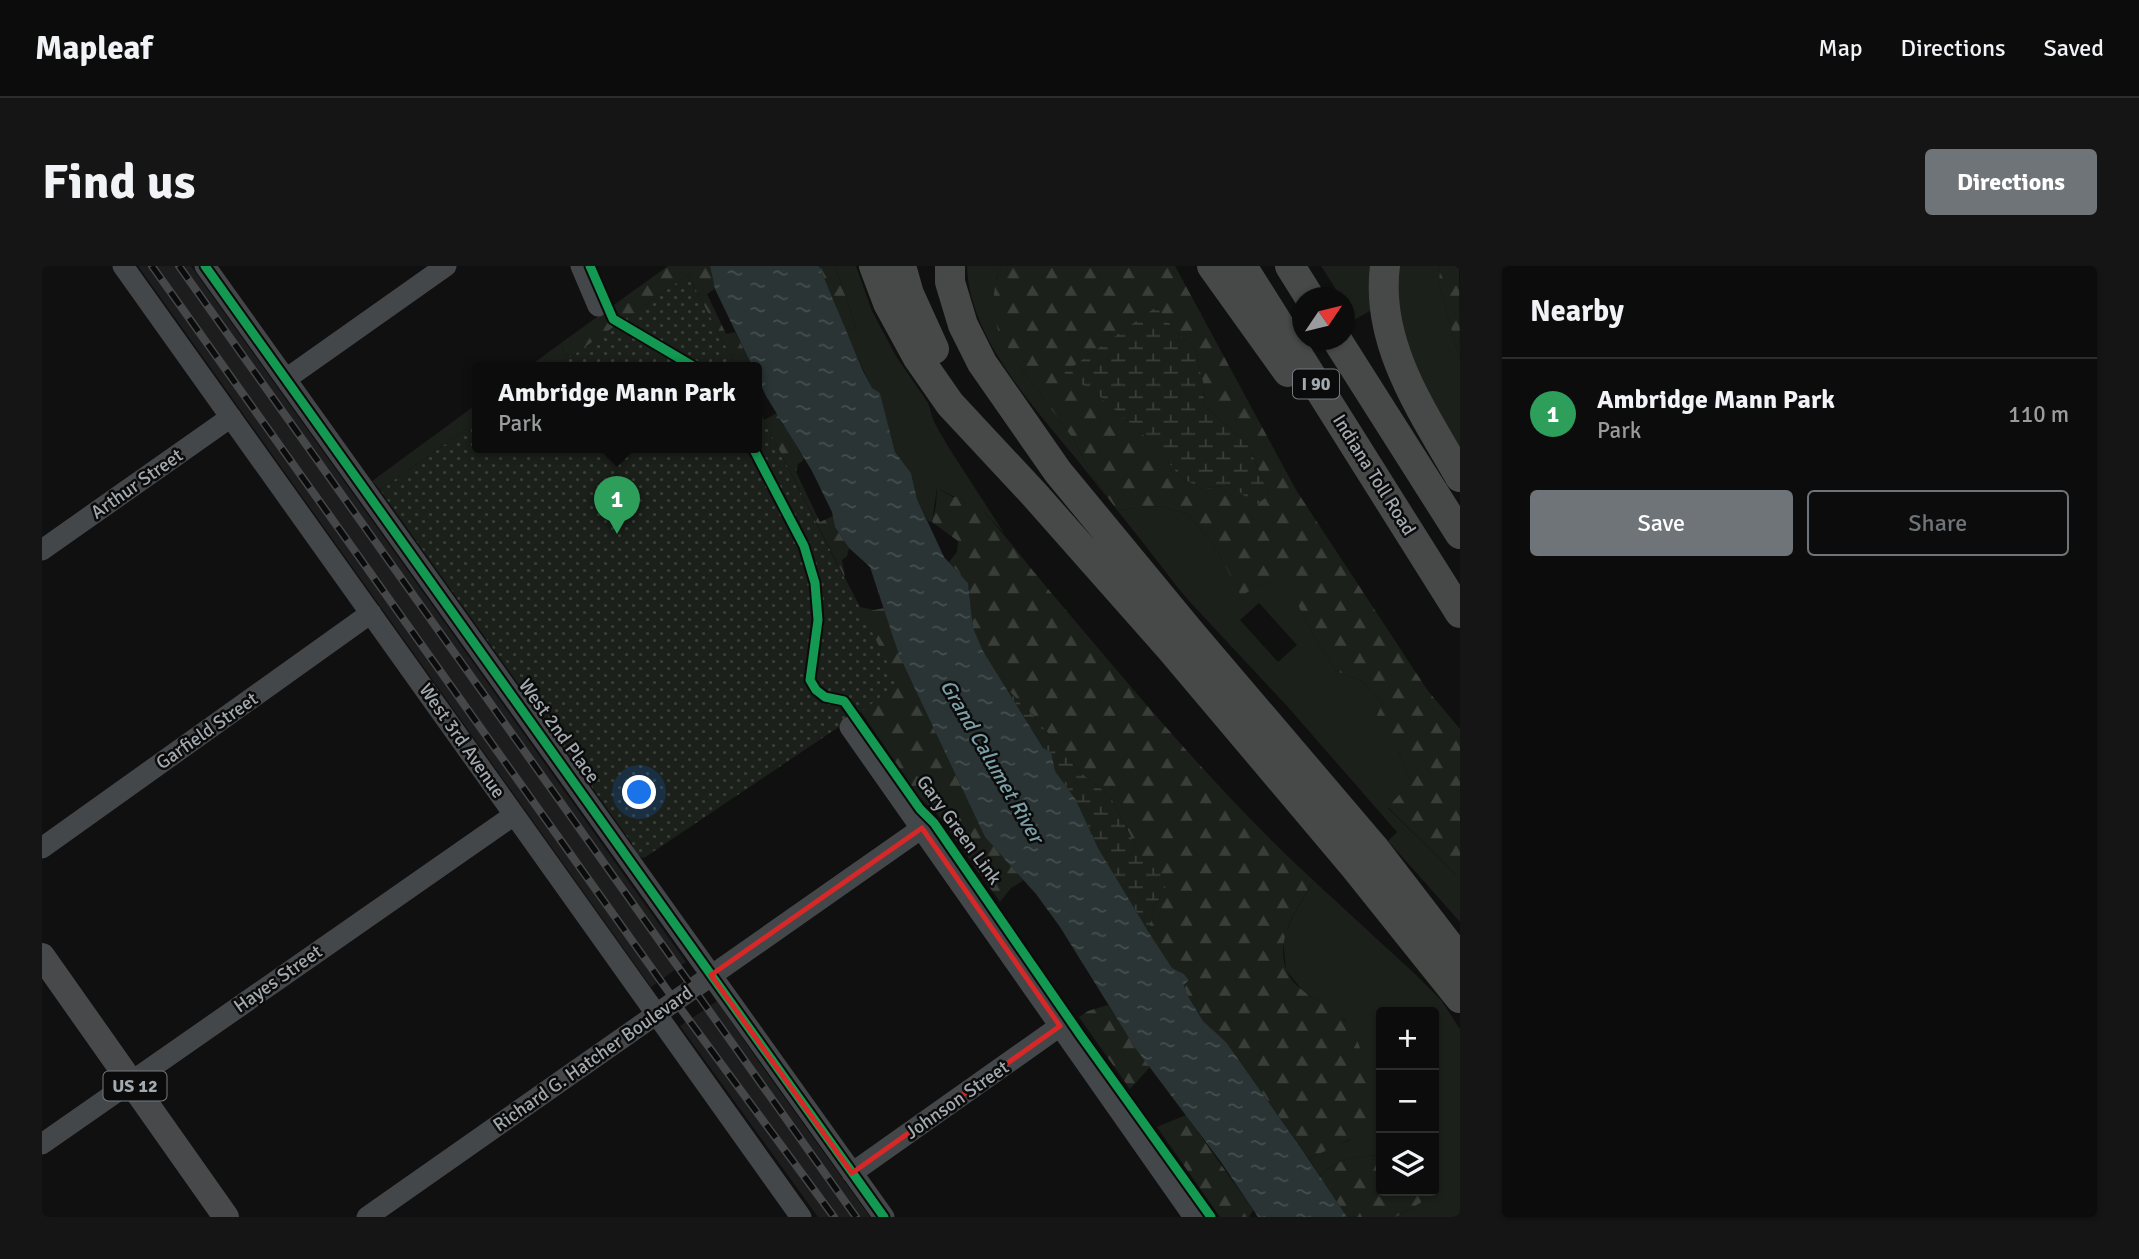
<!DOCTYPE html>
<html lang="en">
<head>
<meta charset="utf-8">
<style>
	body { margin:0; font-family:Signika,sans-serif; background:#151515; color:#f1f3f6 }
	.controls { position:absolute; right:21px; bottom:21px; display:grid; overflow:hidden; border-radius:7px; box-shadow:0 2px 5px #0004 }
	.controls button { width:63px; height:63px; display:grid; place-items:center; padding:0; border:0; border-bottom:2px solid #2c2c2d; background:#0c0c0c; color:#f1f3f6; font:35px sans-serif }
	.compass { position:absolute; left:1250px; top:21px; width:63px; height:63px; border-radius:50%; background:#0c0c0c; box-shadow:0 2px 5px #0004; rotate:55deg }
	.you { position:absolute; left:598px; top:527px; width:24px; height:24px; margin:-18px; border:5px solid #fff; border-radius:50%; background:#1a73e8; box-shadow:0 0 0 10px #1a73e833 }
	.badge { display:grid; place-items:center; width:46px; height:46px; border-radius:50%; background:#6f7478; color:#fff; font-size:23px; font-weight:700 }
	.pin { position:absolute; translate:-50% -58px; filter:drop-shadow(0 2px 4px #0008) }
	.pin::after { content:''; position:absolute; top:37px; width:24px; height:21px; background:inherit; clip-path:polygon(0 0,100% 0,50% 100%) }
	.popup { position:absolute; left:430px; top:96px; width:290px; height:91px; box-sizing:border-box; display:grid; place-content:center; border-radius:7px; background:#0c0c0c; filter:drop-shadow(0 2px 5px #0005); font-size:23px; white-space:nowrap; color:#9a9b9d }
	.popup b { font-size:26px; color:#f1f3f6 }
	.popup::after { content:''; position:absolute; left:50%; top:100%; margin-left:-14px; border:14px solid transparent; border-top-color:#0c0c0c }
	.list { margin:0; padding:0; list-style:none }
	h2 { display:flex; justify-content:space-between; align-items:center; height:91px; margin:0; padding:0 28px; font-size:30px }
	h2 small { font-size:23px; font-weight:400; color:#9a9b9d }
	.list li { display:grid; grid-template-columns:46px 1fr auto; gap:21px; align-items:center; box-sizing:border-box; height:112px; padding:0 28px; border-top:2px solid #2c2c2d }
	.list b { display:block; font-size:26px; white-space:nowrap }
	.list p { margin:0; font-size:23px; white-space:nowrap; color:#9a9b9d }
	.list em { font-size:23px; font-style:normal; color:#9a9b9d }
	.actions { display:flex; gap:14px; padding:21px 28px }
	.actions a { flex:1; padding:16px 0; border:2px solid #6f7478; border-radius:7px; text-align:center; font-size:24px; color:#6f7478 }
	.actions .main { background:#6f7478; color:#fff }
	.icon { flex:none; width:38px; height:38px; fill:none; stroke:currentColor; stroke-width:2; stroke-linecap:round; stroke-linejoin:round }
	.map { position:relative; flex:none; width:1418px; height:951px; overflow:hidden; border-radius:7px }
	header { display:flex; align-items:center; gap:42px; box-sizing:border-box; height:98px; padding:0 35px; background:#0c0c0c; border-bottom:2px solid #2c2c2d }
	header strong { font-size:33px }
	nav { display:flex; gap:38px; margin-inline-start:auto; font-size:24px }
	.intro { display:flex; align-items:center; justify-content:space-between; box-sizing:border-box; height:168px; padding:0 42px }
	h1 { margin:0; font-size:49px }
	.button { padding:18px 32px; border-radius:7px; background:#6f7478; color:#fff; font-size:24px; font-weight:700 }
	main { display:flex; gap:42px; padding:0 42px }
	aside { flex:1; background:#0c0c0c; border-radius:7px; box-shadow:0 2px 5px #0004 }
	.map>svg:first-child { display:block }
	.built { fill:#1d1d1e }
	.green { fill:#1b201a; fill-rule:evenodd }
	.forest { fill:url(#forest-firs); fill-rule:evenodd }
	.wetland { fill:url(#wetland-marsh) }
	.park { fill:url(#park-dots) }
	.water { fill:url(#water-ripples) }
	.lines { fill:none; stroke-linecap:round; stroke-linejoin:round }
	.minor { stroke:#444749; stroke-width:21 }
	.major { stroke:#47494a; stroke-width:26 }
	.highway { stroke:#474949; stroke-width:30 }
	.rail-casing { stroke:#454748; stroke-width:8 }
	.rail { stroke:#0b0b0b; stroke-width:5; stroke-dasharray:16; stroke-linecap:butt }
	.cycleway-casing { stroke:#0b0b0b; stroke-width:13 }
	.cycleway { stroke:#139951; stroke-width:9 }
	.marked { fill:none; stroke:#d62828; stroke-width:5; stroke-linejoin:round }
	.labels { text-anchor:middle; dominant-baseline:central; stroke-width:5; stroke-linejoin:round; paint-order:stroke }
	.shield { fill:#0b0b0b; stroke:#757a7e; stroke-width:2 }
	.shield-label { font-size:18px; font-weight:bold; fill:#a2aab0 }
	.street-label { font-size:19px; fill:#a2aab0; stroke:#0b0b0b }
	.water-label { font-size:21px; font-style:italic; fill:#7ca0a8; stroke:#0b0b0b }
</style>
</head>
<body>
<header>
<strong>Mapleaf</strong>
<nav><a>Map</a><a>Directions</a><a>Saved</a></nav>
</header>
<div class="intro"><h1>Find us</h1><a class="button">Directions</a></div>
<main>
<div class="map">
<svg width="1418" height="951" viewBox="0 0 1418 951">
	<defs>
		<pattern id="forest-firs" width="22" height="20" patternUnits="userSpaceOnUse" patternTransform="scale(1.75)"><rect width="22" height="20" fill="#1b201a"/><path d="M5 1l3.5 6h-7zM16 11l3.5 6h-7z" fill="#393e39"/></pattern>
		<pattern id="wetland-marsh" width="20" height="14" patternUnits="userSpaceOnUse" patternTransform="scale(1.75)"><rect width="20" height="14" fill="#1b201a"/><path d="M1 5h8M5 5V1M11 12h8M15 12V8" fill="none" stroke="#393e39"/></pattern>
		<pattern id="park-dots" width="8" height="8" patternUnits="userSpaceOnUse" patternTransform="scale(1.75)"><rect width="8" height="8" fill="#1b201a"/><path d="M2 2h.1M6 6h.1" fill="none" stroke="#393e39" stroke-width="1.8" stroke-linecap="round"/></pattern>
		<pattern id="water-ripples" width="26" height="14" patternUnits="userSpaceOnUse" patternTransform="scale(1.75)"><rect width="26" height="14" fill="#2a3435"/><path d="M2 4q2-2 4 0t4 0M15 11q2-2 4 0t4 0" fill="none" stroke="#464f50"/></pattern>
	</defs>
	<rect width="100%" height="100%" fill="#101010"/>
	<path class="built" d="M96,0H149L644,696L609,721Z
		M675,735L717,796L828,951H776L638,760Z"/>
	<path class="green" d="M793,0H814L830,45L854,90L886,137L892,156L907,182L962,267L941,245L895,222L890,256L886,255L875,233L869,207L853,186L838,127L830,123L804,66L814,61Z
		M925,0H959L954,14L972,92L1032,174L1048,207L1075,244L1118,240L1146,248L1174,282L1199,329L1221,317L1243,312L1269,365L1294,405L1320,415L1341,436L1333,456L1357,487L1369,516L1346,542L1418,613V656L1346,575L1355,566L1245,440L1148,336L1136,322C1105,281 1072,240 1040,200C996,145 927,74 925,0ZM1217,337L1255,379L1236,396L1198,354Z
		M1279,0H1330L1333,53L1328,45L1312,54L1303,38L1302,32L1299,31Z
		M1358,0H1398L1397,17L1418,96V181C1392,136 1356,87 1356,33C1356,22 1357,11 1358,0Z
		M519,77L522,86L529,91L513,102H485Z
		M435,138V156L338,224L330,215Z
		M1272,615L1373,708L1399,734L1418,763V951H1354L1380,936L1383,925H1392V746H1339V889C1312,891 1299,891 1278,910L1267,893L1283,884L1308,874L1303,754L1260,724L1244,704L1241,673L1253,646Z"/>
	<path class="forest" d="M626,0H668L673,23L665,28L684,68L693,66L711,102H695L646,9L529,91L522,86L519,77Z
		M777,0H793L814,61L804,66Z
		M959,0H1133L1254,224L1386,425L1418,463V613L1346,541L1369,516L1357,487L1332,456L1341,436L1320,415L1294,405L1269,365L1243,313L1221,317L1199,330L1174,282L1146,248L1118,240L1075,244L1048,207L1032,174L972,92L956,64L950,42L954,14ZM1114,41L1133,64L1153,83L1161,117L1162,139L1206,179L1227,229L1189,219L1160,223L1138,211L1114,180L1054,127L1023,107Z
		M1398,0H1417L1418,96L1397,17Z
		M715,139L722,154L735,147L762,193L756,198L754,206L778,256L791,250L793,261L807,282L805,290L800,294L803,312L818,341L832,344L843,342L857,389L943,571L982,614L969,622L958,636L896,549L878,532L819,446L804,419L803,312L715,141Z
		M895,222L911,231L922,230L941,245C964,270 984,297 1006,323C1091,423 1175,526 1272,615C1256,641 1233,671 1244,703C1253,729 1287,736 1303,755C1322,777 1327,813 1325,841C1325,845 1326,853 1324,857C1316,875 1283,883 1267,893L1184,776L1161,755L1144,727L1142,719L1147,714L1142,708L1130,702L1106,665L1112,642L1124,620L1119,608L1099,590L1068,530L1039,507L991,449L964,422L941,385L931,363L926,317L907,296L915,286L916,275L890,256L894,240Z
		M1066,739L1108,801L1088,823L1037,751L1046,745Z
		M1144,849L1211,944L1207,951H1178L1115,861Z
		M1339,889V925H1383L1380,936L1354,951H1305L1278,910C1299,891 1312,891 1339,889Z"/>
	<path class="wetland" d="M1114,41L1133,64L1153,83L1161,117L1162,139L1206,179L1227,229L1214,239L1189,219L1160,223L1138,211L1114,180L1054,127L1022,107Z
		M964,422L991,449L1039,507L1068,530L1099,590L1119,607L1124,620L1112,642L1106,665L1056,582L1034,534L1013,505L1009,486L1001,482Z"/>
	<path class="park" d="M646,9L695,102H513Z
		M715,141L856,417L819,446L602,592L595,590L589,576L338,224L435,156V182H715Z"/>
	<path class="water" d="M668,0H777L821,105L830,122L838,127L853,186L869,207L875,233L902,291L926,317L931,362L941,385L1001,482L1009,486L1013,505L1034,534L1056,582L1106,665L1130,702L1142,708L1147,714L1142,719L1144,727L1161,755L1184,776L1261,885L1305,951H1216L1179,896L1094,783L1018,661L994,628L943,571L857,389L828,301L807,282L793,261L790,246L770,205L724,130L715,111V102H711L673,23Z"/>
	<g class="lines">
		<path class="minor" d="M81,0L759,951
			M163,0L842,951
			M539,0L556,40
			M244,113L404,0
			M0,284L189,151
			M808,461L1152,951
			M0,582L329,347
			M0,878L472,549
			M810,907L1018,760
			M325,951L880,562"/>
		<path class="major" d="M0,690L184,951"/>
		<path class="highway" d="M832,0L846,37L876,92L908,138L991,227L1129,383L1313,601L1418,732
			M859,0L867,28L892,83
			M908,0V16L921,59L940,97L1016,206L1148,366L1332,582L1418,694
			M1170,0L1246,106
			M1200,0L1418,347
			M1248,0L1268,32
			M1343,0C1333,78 1381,146 1418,211
			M1295,74L1418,268"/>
		<g class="rail-casing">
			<path id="rail" d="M110,0L633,735L792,951
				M137,0L814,951"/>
		</g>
		<use href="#rail" class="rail"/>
		<g class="cycleway-casing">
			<path id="cycleway" d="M163,0L842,951
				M548,0L571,53L654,102
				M711,182L762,280L773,317L776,354L768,414L774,424L783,431L802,435L878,543L892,557L1039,770L1169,951"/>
		</g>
		<use href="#cycleway" class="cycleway"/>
	</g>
	<path class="marked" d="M880,562L1018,760L810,907L669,709Z"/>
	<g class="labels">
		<g class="shield">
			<rect x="1251" y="103.5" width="46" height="29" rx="5"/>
			<rect x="61.5" y="805.5" width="63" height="29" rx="5"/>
		</g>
		<g class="shield-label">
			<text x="1274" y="118">I 90</text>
			<text x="93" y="820">US 12</text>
		</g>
		<g class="street-label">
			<text transform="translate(1332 209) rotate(58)">Indiana Toll Road</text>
			<text transform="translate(95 218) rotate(-35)">Arthur Street</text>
			<text transform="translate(165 465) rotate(-35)">Garfield Street</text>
			<text transform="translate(517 465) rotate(54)">West 2nd Place</text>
			<text transform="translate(420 475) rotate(55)">West 3rd Avenue</text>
			<text transform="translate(917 564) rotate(54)">Gary Green Link</text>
			<text transform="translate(236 713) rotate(-35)">Hayes Street</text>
			<text transform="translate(551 793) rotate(-35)">Richard G. Hatcher Boulevard</text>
			<text transform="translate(915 834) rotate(-35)">Johnson Street</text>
		</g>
		<g class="water-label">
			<text transform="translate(950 495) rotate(60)">Grand Calumet River</text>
		</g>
	</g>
</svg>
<div class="controls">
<button>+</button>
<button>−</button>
<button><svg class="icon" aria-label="layers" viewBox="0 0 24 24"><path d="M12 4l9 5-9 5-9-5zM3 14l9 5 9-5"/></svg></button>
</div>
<svg class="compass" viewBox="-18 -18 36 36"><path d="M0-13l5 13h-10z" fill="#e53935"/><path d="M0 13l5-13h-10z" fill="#9a9b9d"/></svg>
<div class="you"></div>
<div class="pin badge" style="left:575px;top:268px;background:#2e9e5b">1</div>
<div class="popup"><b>Ambridge Mann Park</b>Park</div>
</div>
<aside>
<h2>Nearby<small></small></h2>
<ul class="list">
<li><span class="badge" style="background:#2e9e5b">1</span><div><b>Ambridge Mann Park</b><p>Park</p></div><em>110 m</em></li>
</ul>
<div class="actions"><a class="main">Save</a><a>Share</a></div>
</aside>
</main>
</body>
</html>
